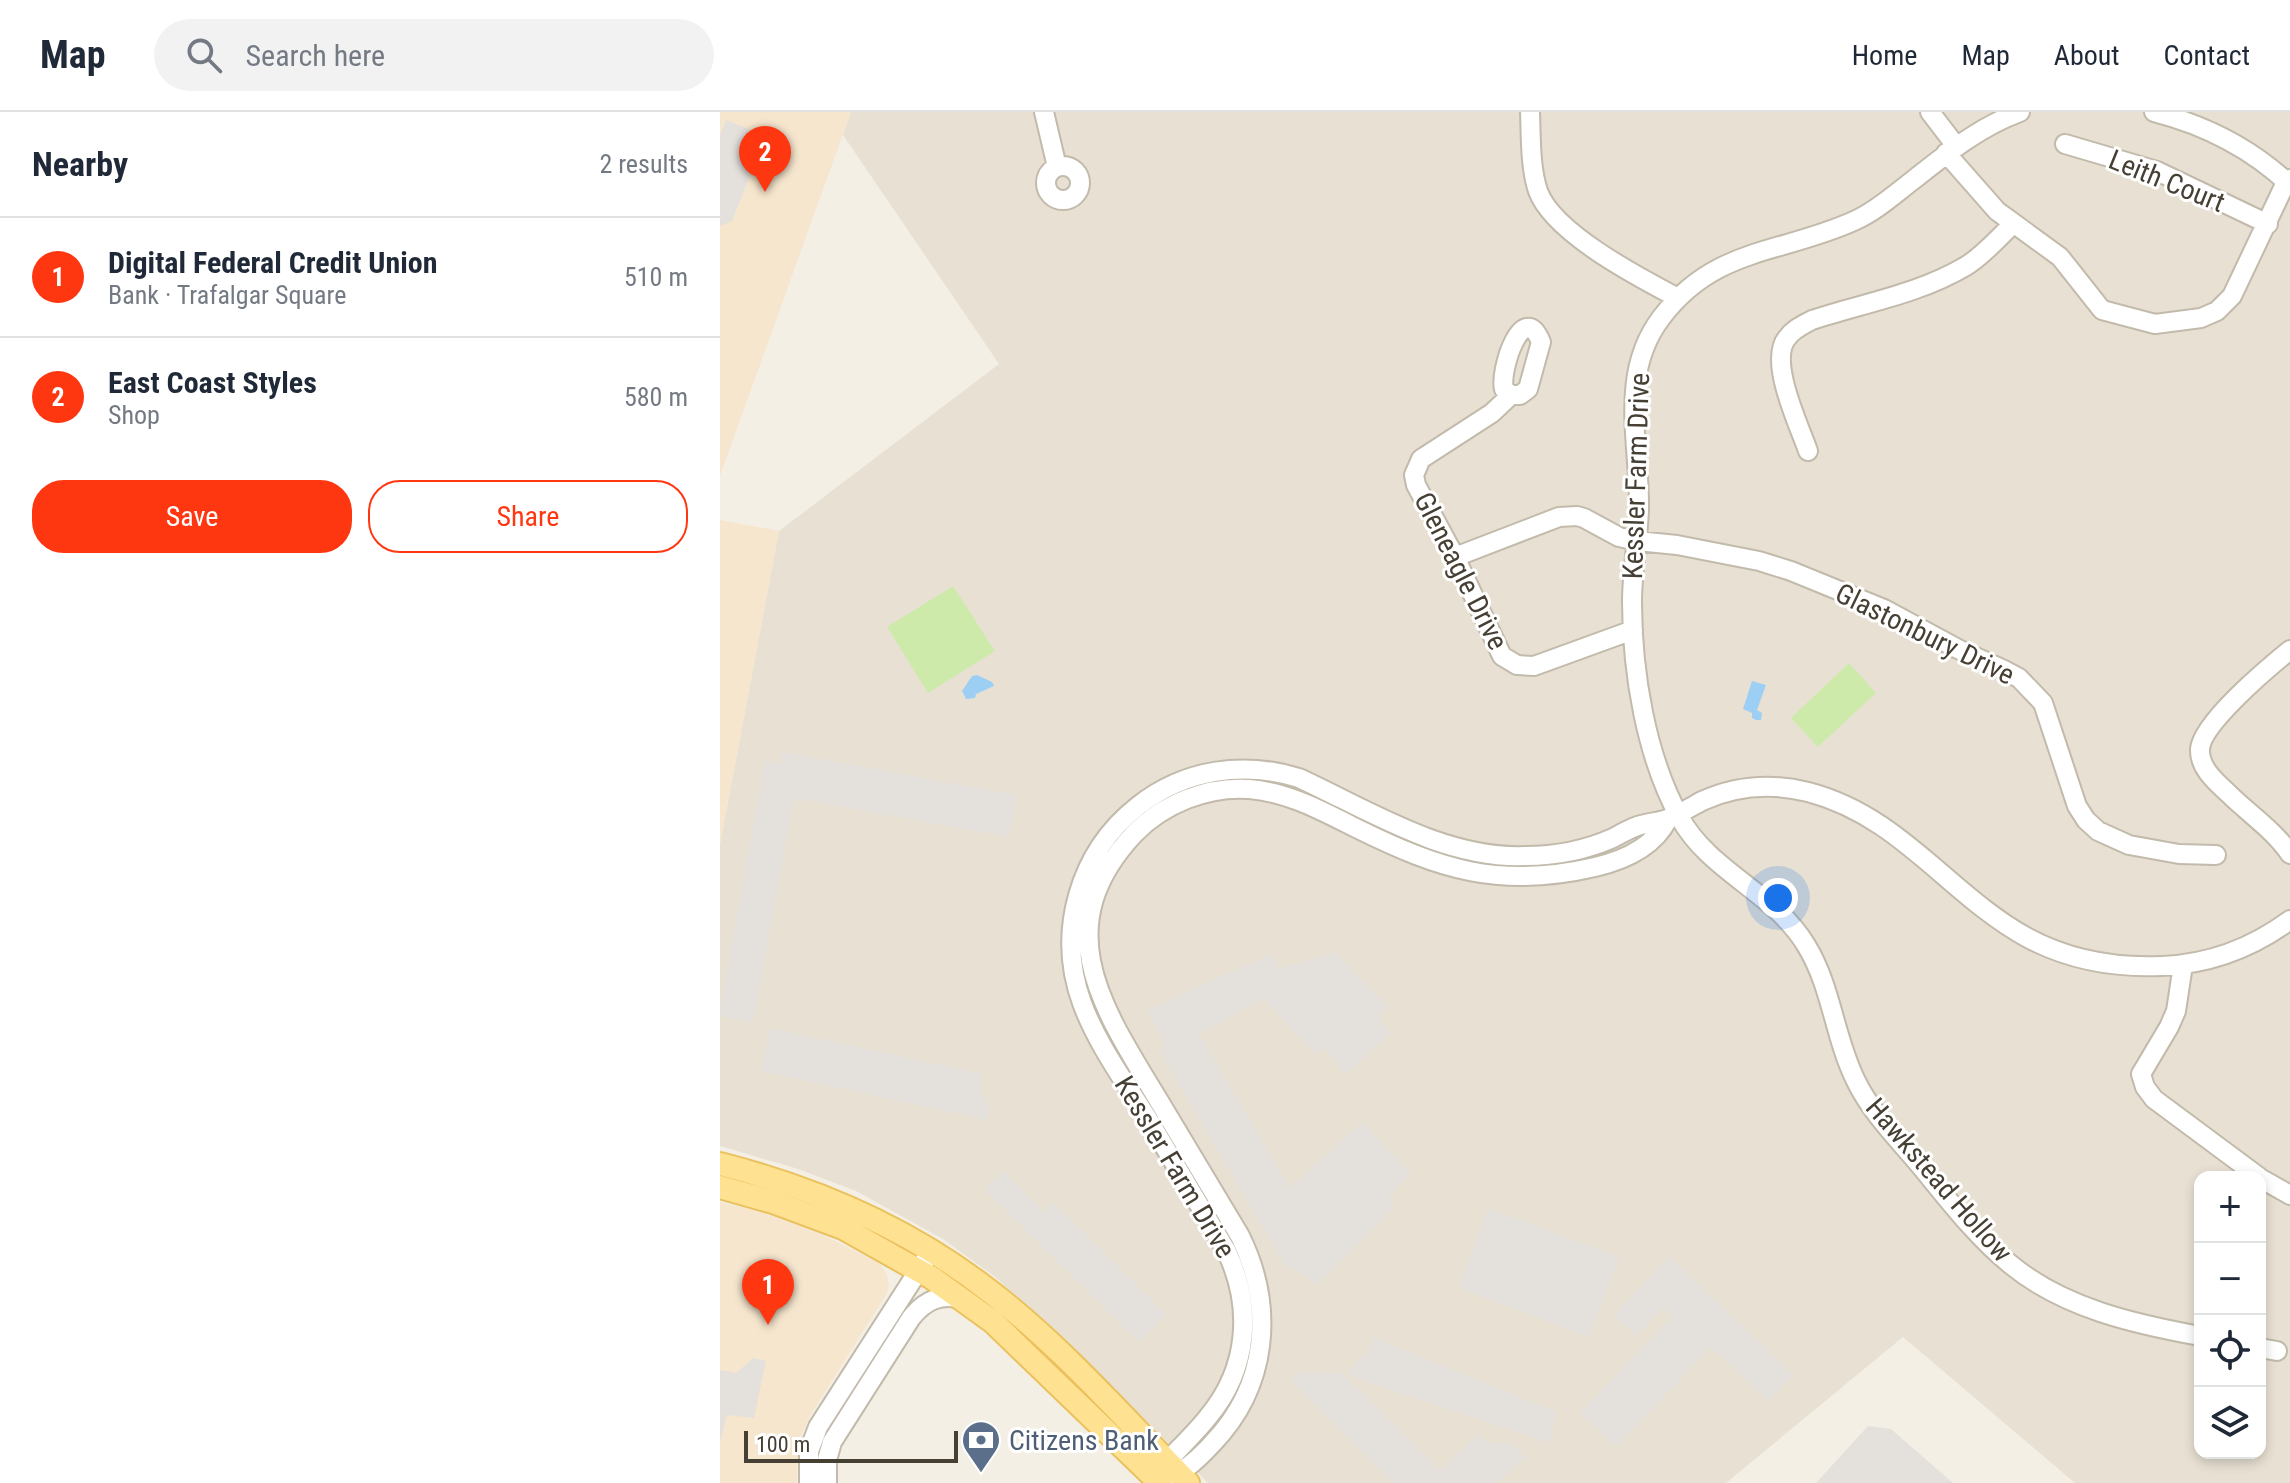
<!DOCTYPE html>
<html lang="en">
<head>
<meta charset="utf-8">
<style>
	body { margin:0; font-family:"Roboto Condensed",sans-serif; background:#f2f2f3; color:#1f2937 }
	.controls { position:absolute; right:24px; bottom:24px; display:grid; overflow:hidden; border-radius:16px; box-shadow:0 4px 12px #0003 }
	.controls button { width:72px; height:72px; display:grid; place-items:center; padding:0; border:0; border-bottom:2px solid #e0e1e3; background:#fff; color:#1f2937; font:40px sans-serif }
	.scale { position:absolute; left:24px; bottom:20px; width:214px; box-sizing:border-box; padding-left:8px; border:4px solid #463f34; border-top:0; font-size:22px; line-height:28px; white-space:nowrap; color:#463f34; -webkit-text-stroke:6px #fff; paint-order:stroke }
	.you { position:absolute; left:1058px; top:786px; width:28px; height:28px; margin:-20px; border:6px solid #fff; border-radius:50%; background:#1a73e8; box-shadow:0 0 0 12px #1a73e833 }
	.badge { display:grid; place-items:center; width:52px; height:52px; border-radius:50%; background:#ff3710; color:#fff; font-size:26px; font-weight:700 }
	.pin { position:absolute; translate:-50% -66px; filter:drop-shadow(0 2px 4px #0008) }
	.pin::after { content:''; position:absolute; top:42px; width:28px; height:24px; background:inherit; clip-path:polygon(0 0,100% 0,50% 100%) }
	.list { margin:0; padding:0; list-style:none }
	h2 { display:flex; justify-content:space-between; align-items:center; height:104px; margin:0; padding:0 32px; font-size:34px }
	h2 small { font-size:26px; font-weight:400; color:#747a83 }
	.list li { display:grid; grid-template-columns:52px 1fr auto; gap:24px; align-items:center; box-sizing:border-box; height:120px; padding:0 32px; border-top:2px solid #e0e1e3 }
	.list b { display:block; font-size:30px; white-space:nowrap }
	.list p { margin:0; font-size:26px; white-space:nowrap; color:#747a83 }
	.list em { font-size:26px; font-style:normal; color:#747a83 }
	.actions { display:flex; gap:16px; padding:24px 32px }
	.actions a { flex:1; padding:18px 0; border:2px solid #ff3710; border-radius:32px; text-align:center; font-size:28px; color:#ff3710 }
	.actions .main { background:#ff3710; color:#fff }
	.icon { flex:none; width:44px; height:44px; fill:none; stroke:currentColor; stroke-width:2; stroke-linecap:round; stroke-linejoin:round }
	.map { position:relative; flex:none; width:1570px; height:1371px; overflow:hidden }
	header { display:flex; align-items:center; gap:48px; box-sizing:border-box; height:112px; padding:0 40px; background:#fff; border-bottom:2px solid #e0e1e3 }
	header strong { font-size:38px }
	nav { display:flex; gap:44px; margin-inline-start:auto; font-size:28px }
	.search { width:560px; height:72px; background:#f2f2f3; display:flex; align-items:center; gap:20px; box-sizing:border-box; padding:0 28px; border-radius:44px; color:#747a83; font-size:30px }
	main { display:flex }
	aside { flex:1; background:#fff }
	.map>svg:first-child { display:block }
	.residential { fill:#e8e1d3; fill-rule:evenodd }
	.commercial { fill:#f7e6ce }
	.green { fill:#cdeaab }
	.parking { fill:#e4e1dd }
	.water { fill:#9dcff4 }
	.lines { fill:none; stroke-linecap:round; stroke-linejoin:round }
	.minor-casing { stroke:#c2baaa; stroke-width:22 }
	.major-casing { stroke:#eac15c; stroke-width:26 }
	.minor { stroke:#fff; stroke-width:18 }
	.major { stroke:#ffe192; stroke-width:22 }
	.labels { text-anchor:middle; dominant-baseline:central; stroke-width:6; stroke-linejoin:round; paint-order:stroke }
	.street-label { font-size:28px; fill:#463f34; stroke:#fff }
	.service-label { font-size:28px; fill:#4e5e75; stroke:#fff; text-anchor:start }
</style>
</head>
<body>
<header>
<strong>Map</strong>
<div class="search"><svg class="icon" aria-label="search" viewBox="0 0 24 24"><circle cx="10" cy="10" r="6"/><path d="M15 15l6 6"/></svg>Search here</div>
<nav><a>Home</a><a>Map</a><a>About</a><a>Contact</a></nav>
</header>
<main>
<aside>
<h2>Nearby<small>2 results</small></h2>
<ul class="list">
<li><span class="badge">1</span><div><b>Digital Federal Credit Union</b><p>Bank · Trafalgar Square</p></div><em>510 m</em></li>
<li><span class="badge">2</span><div><b>East Coast Styles</b><p>Shop</p></div><em>580 m</em></li>
</ul>
<div class="actions"><a class="main">Save</a><a>Share</a></div>
</aside>
<div class="map">
<svg width="1570" height="1371" viewBox="0 0 1570 1371">
	<rect width="100%" height="100%" fill="#f3efe5"/>
	<path class="residential" d="M131,0H1570V1371H1355L1183,1225L1006,1371H488L342,1225L274,1164L223,1127L136,1079L78,1057L0,1034V732L59,419L279,252L123,23ZM1480,1065H1540V1341H1480Z"/>
	<path class="commercial" d="M0,0H131L0,364Z
		M0,408L59,419L0,732Z
		M0,1090L41,1100L105,1124L159,1151L167,1162L169,1174L166,1183L93,1299L78,1330L77,1371H0Z"/>
	<path class="green" d="M233,474L275,539L208,581L167,515Z
		M1129,551L1156,581L1098,635L1071,606Z"/>
	<path class="parking" d="M6,8L46,24L12,109L0,114V23Z
		M63,640L296,683L289,725L74,686L33,910L0,904V898L45,649L60,652Z
		M616,841L667,894L658,906L671,921L625,963L605,936L594,941L544,887L479,922L570,1076L642,1010L691,1061L669,1084L674,1095L598,1172L565,1153L439,938L445,932L427,898L551,842L560,856Z
		M50,916L262,962L259,978L269,995L267,1008L41,959Z
		M283,1059L324,1100L334,1091L446,1202L419,1230L265,1078Z
		M768,1096L899,1145L869,1225L739,1176Z
		M950,1144L1073,1263L1048,1289L991,1235L896,1335L860,1301L953,1204L944,1195L916,1224L894,1203Z
		M653,1225L836,1300L830,1331L629,1264L628,1260L650,1236Z
		M33,1246L46,1249L34,1306L7,1303L0,1330V1258L16,1261Z
		M580,1260L622,1261L720,1359L758,1322L766,1330L791,1332L806,1345L777,1371H673L571,1269Z
		M1148,1314L1171,1317L1233,1371H1096Z"/>
	<path class="water" d="M257,563L272,570L274,574L256,582L255,586L246,587L242,579L252,564Z
		M1032,569L1046,573L1037,598L1042,601L1041,608H1036L1032,606V601L1023,597Z"/>
	<g class="lines">
		<g class="minor-casing">
			<path id="minor" d="M324,0L337,55
				M810,0C811,25 810,55 818,79C833,121 920,166 958,186
				M1210,0L1236,34
				M1300,0C1259,15 1226,42 1192,69C1175,82 1156,99 1136,108C1063,142 995,134 941,206C898,263 920,331 919,397C918,428 912,459 912,490C912,560 926,645 960,706C990,760 1055,781 1086,833C1112,875 1114,925 1136,969C1152,1002 1180,1029 1203,1057C1230,1090 1257,1125 1290,1152C1343,1196 1414,1212 1480,1224
				M1434,0C1485,13 1532,37 1570,73
				M1345,32L1437,59L1548,112
				M1226,41L1277,99L1340,145L1382,198L1435,212L1481,206L1497,199L1512,184L1566,70L1570,67
				M326 71a17 17 0 1 1 34 0a17 17 0 1 1-34 0Z
				M791,283L784,277C779,259 803,185 821,230L808,277L800,283H791L772,301L701,347L694,363L696,373L735,445L782,544L797,553L814,554L913,518
				M1088,339C1079,313 1048,249 1067,226C1073,217 1083,213 1092,208C1144,191 1199,182 1246,154C1264,143 1278,126 1293,112
				M735,445L839,405L857,404L864,406L899,425L917,429L957,433L1039,449L1071,459L1164,497L1238,537L1284,558L1299,566L1323,591L1357,694L1366,708L1378,719L1409,733L1459,742L1496,743
				M1570,538C1549,555 1482,611 1480,637C1479,656 1496,670 1509,682C1529,702 1554,718 1570,742
				M1463,853L1456,899L1449,915L1421,962L1425,975L1434,987L1539,1065
				M1540,1066L1570,1083
				M1540,1236L1557,1239
				M438,1359C454,1341 473,1324 488,1305C529,1256 533,1194 506,1138C480,1094 454,1051 428,1007C405,970 377,932 362,891C336,820 359,740 418,694C465,657 523,649 579,666C650,699 725,747 805,744C835,744 866,738 893,726C901,722 907,718 915,715C926,710 939,711 950,706C961,701 971,695 982,689C1015,674 1052,671 1088,680C1181,704 1229,783 1308,826C1349,848 1395,856 1442,854C1489,852 1532,836 1570,808
				M448,1365C465,1360 480,1345 492,1332C548,1274 555,1195 520,1124C492,1077 464,1031 436,984C382,895 327,815 414,722C443,692 487,674 529,677C568,680 602,699 636,716C721,758 780,777 875,755C905,748 934,735 948,707
				M89,1371V1339L98,1315L211,1139
				M107,1371V1348L112,1330L191,1206C205,1188 221,1181 243,1187"/>
		</g>
		<g class="major-casing">
			<path id="major" d="M0,1052C98,1077 192,1118 272,1181C342,1235 406,1308 468,1371
				M0,1075L53,1090L123,1116L212,1166L273,1210L440,1371"/>
		</g>
		<use href="#minor" class="minor"/>
		<use href="#major" class="major"/>
	</g>
	<defs>
		<g id="bank-pin" transform="scale(2)"><path d="M0 17L-7.5 6A9.5 9.5 0 1 1 7.5 6Z" fill="#5c6f8a" stroke="#fff"/><path d="M-6-4H6V4H-6ZM0-2.3a2.3 2.3 0 1 0 0 4.6a2.3 2.3 0 1 0 0-4.6Z" fill="#fff"/></g>
	</defs>
	<g fill-rule="evenodd">
		<use href="#bank-pin" x="261" y="1328"/>
	</g>
	<g class="labels">
		<g class="street-label">
			<text transform="translate(1447 69) rotate(22)">Leith Court</text>
			<text transform="translate(916 364) rotate(-88)">Kessler Farm Drive</text>
			<text transform="translate(741 459) rotate(63)">Gleneagle Drive</text>
			<text transform="translate(1205 522) rotate(26)">Glastonbury Drive</text>
			<text transform="translate(455 1055) rotate(59)">Kessler Farm Drive</text>
			<text transform="translate(1219 1068) rotate(49)">Hawkstead Hollow</text>
		</g>
		<g class="service-label">
			<text x="289" y="1328">Citizens Bank</text>
		</g>
	</g>
</svg>
<div class="controls">
<button>+</button>
<button>−</button>
<button><svg class="icon" aria-label="locate" viewBox="0 0 24 24"><circle cx="12" cy="12" r="6"/><path d="M12 2v4M12 18v4M2 12h4M18 12h4"/></svg></button>
<button><svg class="icon" aria-label="layers" viewBox="0 0 24 24"><path d="M12 4l9 5-9 5-9-5zM3 14l9 5 9-5"/></svg></button>
</div>
<div class="scale">100 m</div>
<div class="you"></div>
<div class="pin badge" style="left:48px;top:1213px">1</div>
<div class="pin badge" style="left:45px;top:80px">2</div>
</div>
</main>
</body>
</html>
